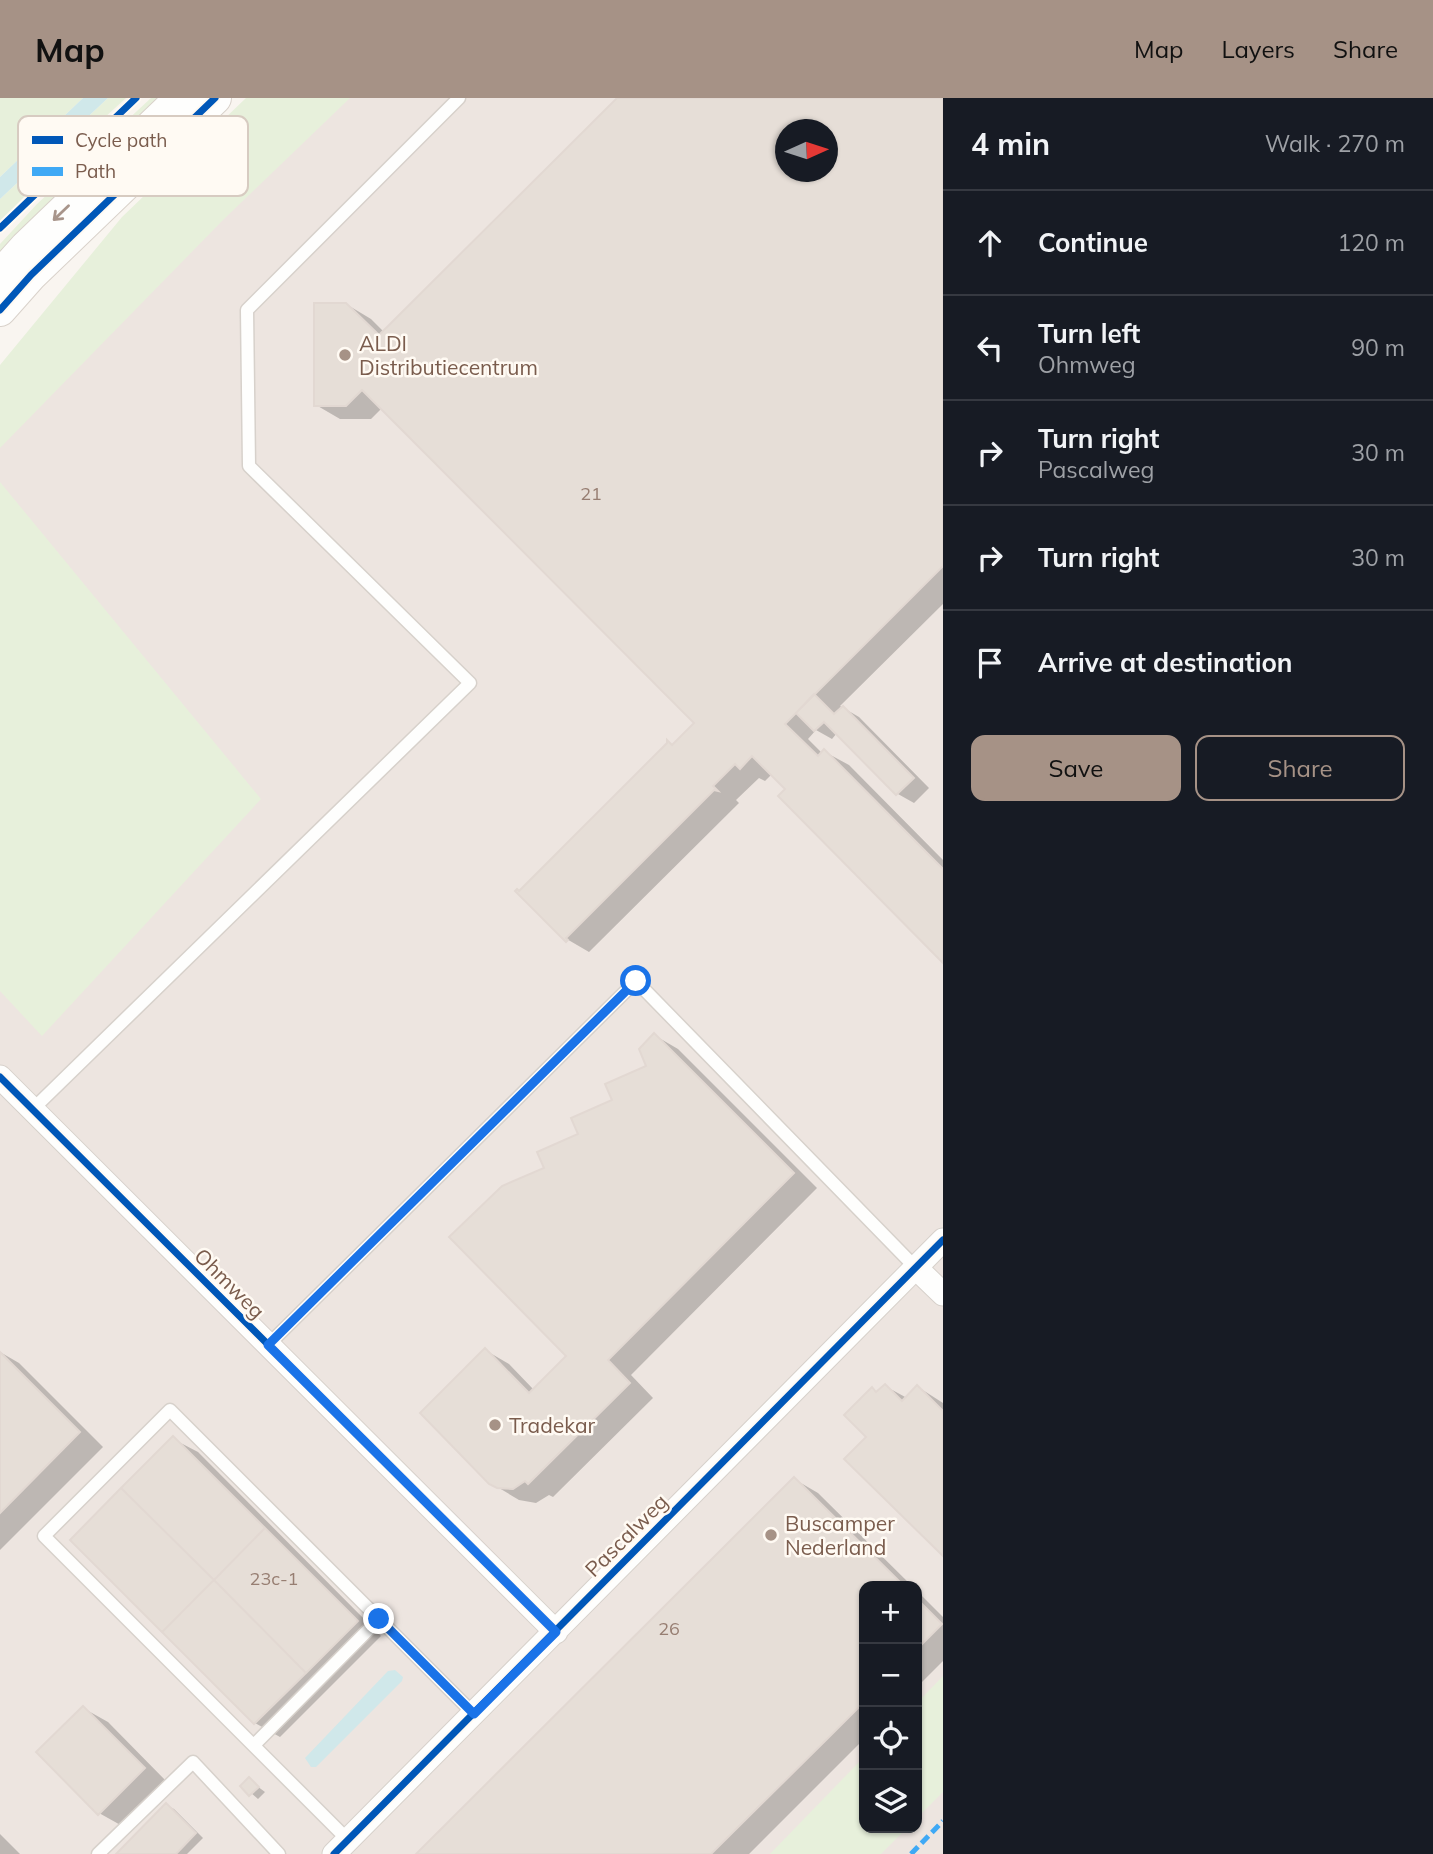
<!DOCTYPE html>
<html lang="en">
<head>
<meta charset="utf-8">
<style>
	body { margin:0; font-family:Mulish,sans-serif; background:#242831; color:#f1f3f6 }
	.controls { position:absolute; right:21px; bottom:21px; display:grid; overflow:hidden; border-radius:14px; box-shadow:0 2px 5px #0004 }
	.controls button { width:63px; height:63px; display:grid; place-items:center; padding:0; border:0; border-bottom:2px solid #363941; background:#171b24; color:#f1f3f6; font:35px sans-serif }
	.compass { position:absolute; left:775px; top:21px; width:63px; height:63px; border-radius:50%; background:#171b24; box-shadow:0 2px 5px #0004; rotate:87deg }
	.stop { position:absolute; width:21px; height:21px; margin:-16px; border:5px solid #1a73e8; border-radius:50%; background:#fff }
	.stop.end { background:#1a73e8; border-color:#fff; box-shadow:0 2px 7px #0008 }
	.list { margin:0; padding:0; list-style:none }
	h2 { display:flex; justify-content:space-between; align-items:center; height:91px; margin:0; padding:0 28px; font-size:30px }
	h2 small { font-size:23px; font-weight:400; color:#9ea1a6 }
	.list li { display:grid; grid-template-columns:46px 1fr auto; gap:21px; align-items:center; box-sizing:border-box; height:105px; padding:0 28px; border-top:2px solid #363941 }
	.list b { display:block; font-size:26px; white-space:nowrap }
	.list p { margin:0; font-size:23px; white-space:nowrap; color:#9ea1a6 }
	.list em { font-size:23px; font-style:normal; color:#9ea1a6 }
	.actions { display:flex; gap:14px; padding:21px 28px }
	.actions a { flex:1; padding:16px 0; border:2px solid #a69286; border-radius:14px; text-align:center; font-size:24px; color:#a69286 }
	.actions .main { background:#a69286; color:#111 }
	.icon { flex:none; width:38px; height:38px; fill:none; stroke:currentColor; stroke-width:2; stroke-linecap:round; stroke-linejoin:round }
	.map { position:relative; flex:none; width:943px; height:1756px; overflow:hidden }
	header { display:flex; align-items:center; gap:42px; box-sizing:border-box; height:98px; padding:0 35px; background:#a69286; color:#111 }
	header strong { font-size:33px }
	nav { display:flex; gap:38px; margin-inline-start:auto; font-size:24px }
	main { display:flex }
	aside { flex:1; background:#171b24 }
	.map>svg:first-child { display:block }
	.industrial { fill:#ede5e0; fill-rule:evenodd }
	.green { fill:#e7f0db }
	.water { fill:#d0e8ea }
	.shadow { fill:#0003; fill-rule:evenodd }
	.building { fill:#e6ded7; stroke:#e2d8d2; stroke-width:2; fill-rule:evenodd }
	.lines { fill:none; stroke-linecap:round; stroke-linejoin:round }
	.lane-casing { stroke:#d7d1cb; stroke-width:15 }
	.street-casing { stroke:#d7d1cb; stroke-width:25 }
	.secondary-casing { stroke:#d9d2cb; stroke-width:34 }
	.lane { stroke:#fefefd; stroke-width:12 }
	.street { stroke:#fefefd; stroke-width:23 }
	.secondary { stroke:#fefefd; stroke-width:32 }
	.quiet { stroke:#3fa9f5; stroke-width:5; stroke-dasharray:10 5; stroke-linecap:butt }
	.cycleway-casing { stroke:#fffaf3; stroke-width:11 }
	.cycleway { stroke:#0057b8; stroke-width:7 }
	.oneway { stroke:#a8958b }
	.route { stroke:#1a73e8; stroke-width:9 }
	.poi-dot { fill:#a69286; stroke:#fffaf3; stroke-width:2.5 }
	.labels { text-anchor:middle; dominant-baseline:central; stroke-width:5; stroke-linejoin:round; paint-order:stroke }
	.number-label { font-size:18px; fill:#977e72 }
	.poi-label { font-size:21px; fill:#7a5c4d; stroke:#fffaf3; text-anchor:start }
	.street-label { font-size:21px; fill:#7a5c4d; stroke:#fffaf3 }
	.key { fill:#fffaf3; stroke:#d7cbc1; stroke-width:2 }
	.key-label { font-size:19px; fill:#7a5c4d }
</style>
</head>
<body>
<header>
<strong>Map</strong>
<nav><a>Map</a><a>Layers</a><a>Share</a></nav>
</header>
<main>
<div class="map">
<svg width="943" height="1756" viewBox="0 0 943 1756">
	<rect width="100%" height="100%" fill="#f9f5f0"/>
	<path class="industrial" d="M269,0H943V1756H0V276ZM786,32H828V74H786ZM864,1488H917V1730H864Z"/>
	<path class="green" d="M0,0H83L0,79Z
		M108,0H126L69,52L0,124V101Z
		M151,0H167L0,166V146L37,106Z
		M246,0H350L224,121L0,350V267L122,119Z
		M0,384L261,701L42,938L0,893Z
		M943,1578V1694L917,1720V1605Z
		M864,1659V1730H907L881,1756H770Z"/>
	<path class="water" d="M83,0H108L0,101V79Z
		M395,1572L403,1579L402,1583L316,1669H311L305,1660L388,1573Z"/>
	<path class="shadow" d="M620,0H943V506L840,608L859,619L929,690L914,705L898,696L837,635L832,641L816,632L808,641L823,656L825,654L849,667L943,762V862L772,676L765,683L759,680L736,702L739,705L589,854L565,840L673,648L696,625L382,310L371,321H340L316,307L346,206L371,221L384,234ZM786,32H828V74H786Z
		M654,937L678,951L817,1090L631,1277L653,1300L553,1399L549,1397L536,1405L519,1402L494,1387L485,1252L509,1266L534,1292L568,1258L546,1071L648,969Z
		M0,1254L19,1265L103,1349L0,1452Z
		M885,1288L907,1300L918,1289L943,1305V1456L868,1339L872,1291L878,1295Z
		M173,1341L198,1354L381,1538L280,1639L255,1625L72,1442Z
		M794,1381L818,1395L912,1488H864V1641L749,1756H418Z
		M917,1493L943,1519V1563L917,1589Z
		M83,1610L108,1624L168,1685L124,1729L99,1715Z
		M249,1682L265,1694L258,1701L243,1688Z
		M166,1707L174,1711L203,1740L187,1756H118Z
		M0,1736L20,1756H0Z"/>
	<path class="building" d="M617,0H943V468L785,626L818,658L824,651L943,771V865L778,698L785,691L752,658L740,671L735,666L713,688L718,693L714,692L566,840L568,842L566,844L515,793L517,791L519,793L667,645V642L672,647L694,625L362,292L346,308H314V205H346L379,237ZM786,32H828V74H786Z
		M814,596L834,616L843,608L914,680L896,697L824,624L814,633L796,615Z
		M654,935L794,1075L608,1262L630,1285L528,1386L525,1383L513,1391L497,1390L489,1386L420,1315L485,1250L529,1295L566,1258L449,1139L502,1088L544,1070L537,1054L578,1036L571,1020L612,1002L605,986L646,968L639,951Z
		M0,1254L80,1334L0,1415Z
		M885,1286L902,1303L917,1287L943,1313V1458L844,1361L866,1339L844,1317L872,1289L876,1294Z
		M173,1338L265,1430L214,1482L121,1390Z
		M794,1379L904,1488H864V1604L828,1640L711,1756H416Z
		M121,1390L214,1482L162,1534L70,1442Z
		M265,1430L358,1523L306,1575L214,1482Z
		M214,1482L306,1575L254,1626L162,1534Z
		M917,1501L942,1526L917,1551Z
		M83,1608L145,1670L98,1717L36,1654Z
		M249,1679L259,1689L249,1698L240,1688Z
		M166,1705L196,1735L176,1756H116Z"/>
	<g class="lines">
		<g class="lane-casing">
			<path id="lane" d="M32,1012L470,585L249,368L247,212L459,0
				M268,1247L636,883L915,1169
				M254,1647L379,1521
				M348,1742L44,1438L170,1312L474,1616
				M98,1756L193,1664L279,1756"/>
		</g>
		<g class="street-casing">
			<path id="street" d="M0,979L556,1534
				M915,1169L943,1196
				M334,1756L943,1142"/>
		</g>
		<g class="secondary-casing">
			<path id="secondary" d="M0,178L26,149L181,0
				M0,212L31,177L215,0"/>
		</g>
		<use href="#lane" class="lane"/>
		<use href="#street" class="street"/>
		<use href="#secondary" class="secondary"/>
		<path class="quiet" d="M911,1756L943,1723"/>
		<g class="cycleway-casing">
			<path id="cycleway" d="M0,130L136,0
				M0,212L31,177L215,0
				M0,979L556,1534
				M334,1756L943,1142"/>
		</g>
		<use href="#cycleway" class="cycleway"/>
	</g>
	<defs><path id="oneway-shaft" d="M-6 0H5M1.5-3L5.5 0L1.5 3" fill="none" stroke-width="1.6" stroke-linecap="round" stroke-linejoin="round" transform="scale(1.75)"/></defs>
	<use class="oneway" href="#oneway-shaft" transform="translate(61 115) rotate(136)"/>
	<g class="lines">
		<path class="route" d="M379,1521L474,1616L556,1534L268,1247L636,883"/>
	</g>
	<g class="poi-dot">
		<circle cx="345" cy="257" r="7"/>
		<circle cx="495" cy="1327" r="7"/>
		<circle cx="771" cy="1437" r="7"/>
	</g>
	<g class="labels">
		<g class="number-label">
			<text x="591" y="395">21</text>
			<text x="274" y="1480">23c-1</text>
			<text x="669" y="1530">26</text>
		</g>
		<g class="poi-label">
			<text x="359" y="245">ALDI<tspan x="359" dy="24">Distributiecentrum</tspan></text>
			<text x="509" y="1327">Tradekar</text>
			<text x="785" y="1425">Buscamper<tspan x="785" dy="24">Nederland</tspan></text>
		</g>
		<g class="street-label">
			<text transform="translate(230 1185) rotate(45)">Ohmweg</text>
			<text transform="translate(626 1437) rotate(-45)">Pascalweg</text>
		</g>
	</g>
	<rect x="18" y="18" width="230" height="80" rx="10" class="key"/>
	<rect x="32" y="38" width="31" height="8" fill="#0057b8"/>
	<rect x="32" y="69" width="31" height="9" fill="#3fa9f5"/>
	<g class="key-label">
		<text x="75" y="49">Cycle path</text>
		<text x="75" y="80">Path</text>
	</g>
</svg>
<div class="controls">
<button>+</button>
<button>−</button>
<button><svg class="icon" aria-label="locate" viewBox="0 0 24 24"><circle cx="12" cy="12" r="6"/><path d="M12 2v4M12 18v4M2 12h4M18 12h4"/></svg></button>
<button><svg class="icon" aria-label="layers" viewBox="0 0 24 24"><path d="M12 4l9 5-9 5-9-5zM3 14l9 5 9-5"/></svg></button>
</div>
<svg class="compass" viewBox="-18 -18 36 36"><path d="M0-13l5 13h-10z" fill="#e53935"/><path d="M0 13l5-13h-10z" fill="#9ea1a6"/></svg>
<div class="stop" style="left:636px;top:883px"></div>
<div class="stop end" style="left:379px;top:1521px"></div>
</div>
<aside>
<h2>4 min<small>Walk · 270 m</small></h2>
<ul class="list">
<li><svg class="icon" aria-label="ahead" viewBox="0 0 24 24"><path d="M12 20V5M6 11l6-6 6 6"/></svg><div><b>Continue</b></div><em>120 m</em></li>
<li><svg class="icon" aria-label="left" viewBox="0 0 24 24"><path d="M17 20v-9H6M10 6l-5 5 5 5"/></svg><div><b>Turn left</b><p>Ohmweg</p></div><em>90 m</em></li>
<li><svg class="icon" aria-label="right" viewBox="0 0 24 24"><path d="M7 20v-9h11M14 6l5 5-5 5"/></svg><div><b>Turn right</b><p>Pascalweg</p></div><em>30 m</em></li>
<li><svg class="icon" aria-label="right" viewBox="0 0 24 24"><path d="M7 20v-9h11M14 6l5 5-5 5"/></svg><div><b>Turn right</b></div><em>30 m</em></li>
<li><svg class="icon" aria-label="arrive" viewBox="0 0 24 24"><path d="M6 21V4h12l-3 4 3 4H6"/></svg><div><b>Arrive at destination</b></div></li>
</ul>
<div class="actions"><a class="main">Save</a><a>Share</a></div>
</aside>
</main>
</body>
</html>
